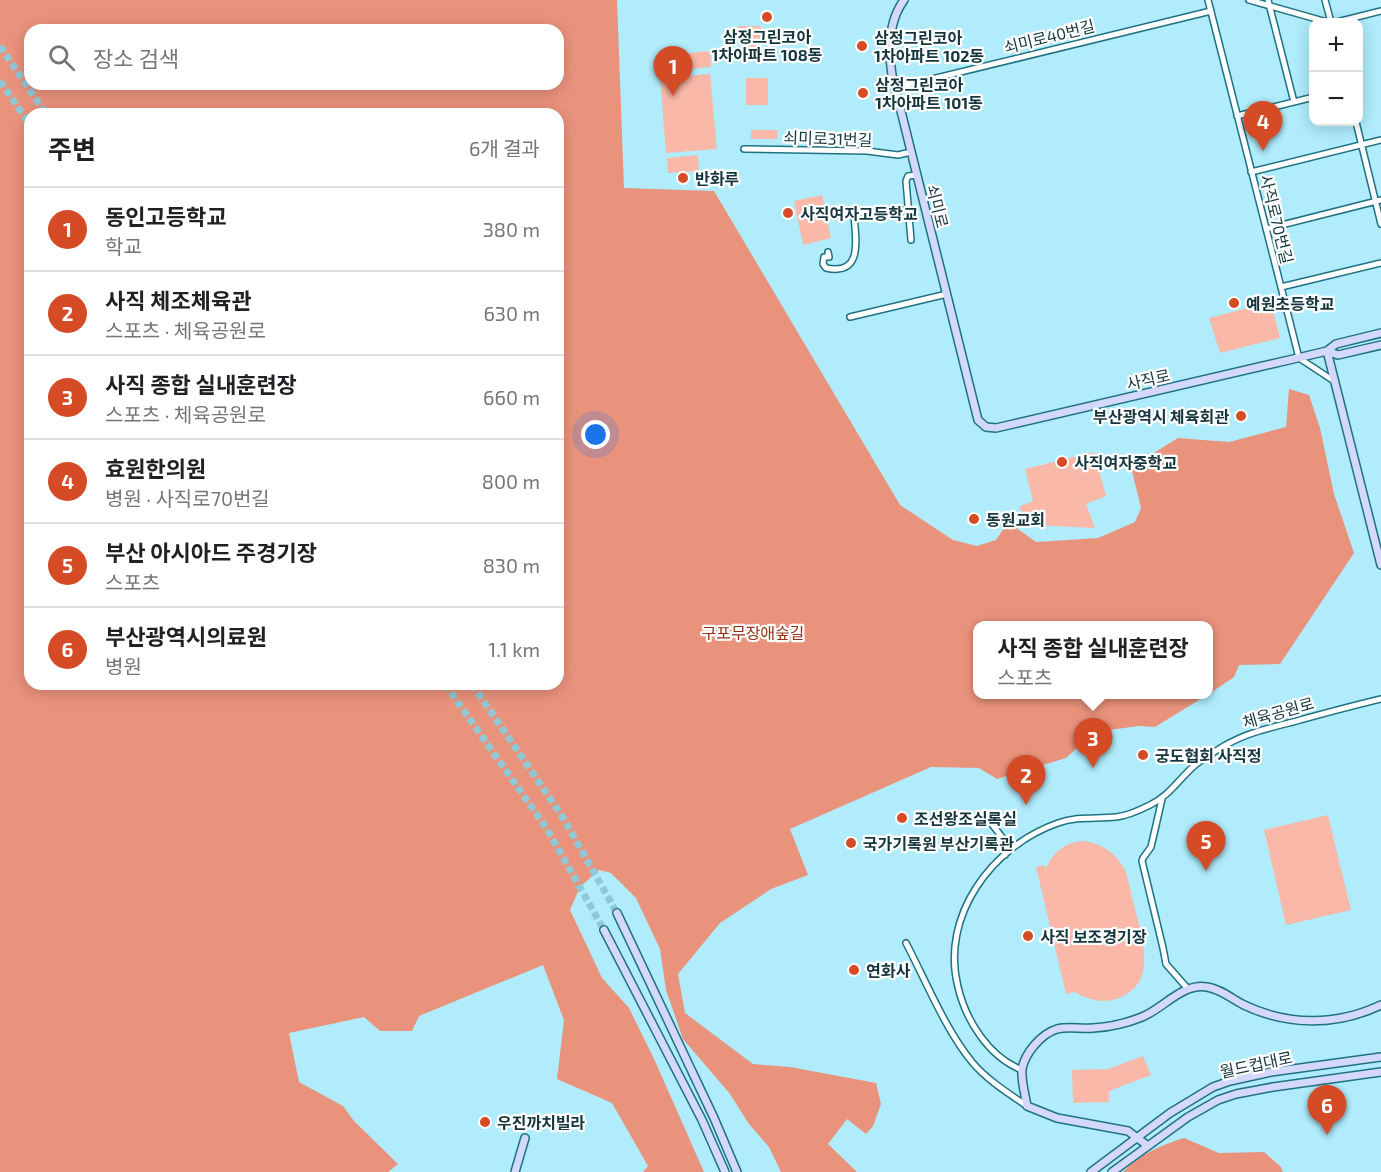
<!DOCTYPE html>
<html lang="ko">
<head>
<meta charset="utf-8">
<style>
	body { margin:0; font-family:"Exo 2","Noto Sans KR",sans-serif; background:#f2f2f2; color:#202124 }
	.controls { position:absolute; right:18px; top:18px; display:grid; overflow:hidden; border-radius:12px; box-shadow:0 3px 15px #0003 }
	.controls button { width:54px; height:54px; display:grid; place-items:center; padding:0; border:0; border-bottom:2px solid #e0e0e0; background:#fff; color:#202124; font:30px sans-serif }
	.you { position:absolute; left:596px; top:435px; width:21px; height:21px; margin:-15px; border:4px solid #fff; border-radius:50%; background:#1a73e8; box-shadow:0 0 0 9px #1a73e833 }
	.badge { display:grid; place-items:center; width:39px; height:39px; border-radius:50%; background:#d44b25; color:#fff; font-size:20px; font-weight:700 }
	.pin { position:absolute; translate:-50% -50px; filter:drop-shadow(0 2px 3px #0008) }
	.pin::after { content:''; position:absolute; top:32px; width:21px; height:18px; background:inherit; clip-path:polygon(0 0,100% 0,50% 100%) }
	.popup { position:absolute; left:973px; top:621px; width:240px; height:78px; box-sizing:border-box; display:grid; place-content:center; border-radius:12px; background:#fff; filter:drop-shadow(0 2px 4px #0005); font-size:20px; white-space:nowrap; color:#757577 }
	.popup b { font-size:22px; color:#202124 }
	.popup::after { content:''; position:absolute; left:50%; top:100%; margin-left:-12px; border:12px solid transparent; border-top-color:#fff }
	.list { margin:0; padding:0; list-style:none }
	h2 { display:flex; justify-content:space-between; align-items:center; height:78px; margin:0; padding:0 24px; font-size:26px }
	h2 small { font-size:20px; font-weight:400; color:#757577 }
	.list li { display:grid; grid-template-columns:39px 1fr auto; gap:18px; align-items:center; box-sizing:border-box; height:84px; padding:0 24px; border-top:2px solid #e0e0e0 }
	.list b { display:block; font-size:22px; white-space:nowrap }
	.list p { margin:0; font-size:20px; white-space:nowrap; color:#757577 }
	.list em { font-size:20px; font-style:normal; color:#757577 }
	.icon { flex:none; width:33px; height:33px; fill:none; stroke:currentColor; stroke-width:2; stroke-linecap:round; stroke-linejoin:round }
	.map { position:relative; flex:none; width:1381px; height:1172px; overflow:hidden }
	.search { position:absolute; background:#fff; box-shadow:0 3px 15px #0003; left:24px; top:24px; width:540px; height:66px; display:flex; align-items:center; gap:15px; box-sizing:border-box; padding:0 21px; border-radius:18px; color:#757577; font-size:22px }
	.panel { position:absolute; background:#fff; box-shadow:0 3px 15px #0003; left:24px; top:108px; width:540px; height:582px; border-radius:18px }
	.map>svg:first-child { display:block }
	.green { fill:#fab9a8 }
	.forest { fill:#ea937c; fill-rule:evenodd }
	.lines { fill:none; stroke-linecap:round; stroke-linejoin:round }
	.secondary-tunnel { stroke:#91c8d6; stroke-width:7; stroke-dasharray:7 3.5; stroke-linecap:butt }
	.street-casing { stroke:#1f7284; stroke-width:8 }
	.secondary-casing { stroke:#1f7284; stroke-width:10 }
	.street { stroke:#fff; stroke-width:5 }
	.secondary { stroke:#d4d8fa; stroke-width:7 }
	.poi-dot { fill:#d44b25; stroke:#fff; stroke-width:2 }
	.labels { text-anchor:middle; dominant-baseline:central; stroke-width:4.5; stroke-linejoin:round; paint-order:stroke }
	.poi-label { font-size:16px; font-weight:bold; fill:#15363e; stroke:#fff; text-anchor:start }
	.street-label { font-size:16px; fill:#15363e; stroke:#fff }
	.park-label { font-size:16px; fill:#953014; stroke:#fff }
</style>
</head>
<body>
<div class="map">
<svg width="1381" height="1172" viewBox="0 0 1381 1172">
	<rect width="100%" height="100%" fill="#b0ecfc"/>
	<path class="green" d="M738,26H761V52L743,53Z
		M710,51L711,67L679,70L678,54Z
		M675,56L676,69L658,71L657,58Z
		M710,74L717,149L666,153L660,78Z
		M746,78H768V105H746Z
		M751,130H777V139H751Z
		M698,155L699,171L668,173L667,158Z
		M822,195L831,238L803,245L794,201Z
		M1271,302L1280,338L1220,353L1209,318Z
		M1094,452L1106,496L1086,504L1095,528L1030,525L1019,507L1033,501L1025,469Z
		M1328,815L1351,910L1286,925L1264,830Z
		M1084,841C1104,844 1117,854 1126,872C1130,887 1133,902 1137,917C1144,946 1155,984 1119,998C1103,1004 1088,1000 1075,992L1066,994L1036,867L1044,865L1046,869C1053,851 1066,842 1084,841Z
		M1143,1056L1151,1075L1109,1091V1102L1073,1103L1072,1070L1108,1069Z"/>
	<path class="forest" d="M0,0H617L624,188L714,191L900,505L953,540L977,546L996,540L1008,522L1036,542L1098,538L1135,522L1141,508L1131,467L1178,438L1229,442L1286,427L1289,389L1309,395L1320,428L1334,494L1354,553L1280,664L1239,665L1234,677L1209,694L1208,626H978V694L1207,695L1155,727L1139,726L1094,732L1066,758L997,779L979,768L931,767L790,829L808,875L771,889L720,923L678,974L685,1013L753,1064L790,1067L876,1083L881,1104L873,1126L866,1134L847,1119L828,1144L857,1172H781L769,1147L749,1124L730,1094L683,1039L666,990L660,949L636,898L611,873L599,870L580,887L570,910L602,978L629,1008L655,1061L704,1172H643L648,1166L612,1103L557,1079L564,1020L543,965L419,1016L412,1031H380L364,1017L289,1033L299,1082L343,1106L354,1121L398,1164L388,1172H0ZM30,30H558V84H30ZM30,114H558V684H30Z
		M1184,1138L1219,1153L1264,1152L1281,1167L1283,1172H1123C1139,1155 1161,1145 1184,1138Z"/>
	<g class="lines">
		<path class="secondary-tunnel" d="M0,46L46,114
			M0,81L30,125
			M445,684L547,829L604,930
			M472,684L562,816L617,913"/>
		<g class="street-casing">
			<path id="street" d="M1208,0L1299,358L1334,381
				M1249,0L1327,22
				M1268,0L1294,102
				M1325,0L1331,22
				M1337,22L1381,11
				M895,88L1211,11
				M1237,116L1314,97
				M1356,122L1381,224
				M744,149L867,151L898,155L911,152
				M1251,172L1381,140
				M1266,229L1381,200
				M911,240L906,181L908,176L917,175
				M828,252L829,257H824L823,264L826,268C863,276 856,240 854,216L856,213L908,210
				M1281,287L1381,263
				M850,317L947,294
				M1162,799L1151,847L1143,858L1142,861L1163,948L1166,964L1188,989
				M991,823L1005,841V855
				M906,943C926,981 945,1029 972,1062C987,1080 1008,1093 1027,1106
				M1022,1070C989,1057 966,1021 958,987C940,916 992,846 1058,823C1077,816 1096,819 1116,817C1128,816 1140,810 1150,805C1169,796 1179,779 1194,766C1203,758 1214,752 1224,746C1246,733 1269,728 1293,722C1322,714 1352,706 1381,699"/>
		</g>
		<g class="secondary-casing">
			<path id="secondary" d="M904,0C888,22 888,50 892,75L978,420L986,427L996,428L1289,360L1327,351L1336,344L1381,333
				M1327,351L1381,565
				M1327,351L1338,355L1381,345
				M617,913L714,1118L737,1172
				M604,930L702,1120L725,1172
				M1148,1146L1128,1131L1057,1118L1027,1106C1025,1094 1021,1081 1022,1069C1025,1053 1041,1034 1057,1029C1068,1026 1081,1029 1093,1028C1110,1027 1127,1023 1142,1017C1164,1008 1182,983 1207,987C1221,989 1232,999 1244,1005C1288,1026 1337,1026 1381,1005
				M515,1172L525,1138
				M1091,1172L1170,1113L1213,1087L1230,1081L1271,1072L1381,1057
				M1112,1172L1188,1117L1218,1100L1236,1094L1273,1087L1381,1072"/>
		</g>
		<use href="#street" class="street"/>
		<use href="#secondary" class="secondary"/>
	</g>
	<g class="poi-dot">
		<circle cx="767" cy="17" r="6"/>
		<circle cx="862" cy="46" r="6"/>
		<circle cx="863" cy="93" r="6"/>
		<circle cx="683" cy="178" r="6"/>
		<circle cx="788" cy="213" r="6"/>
		<circle cx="1234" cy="303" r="6"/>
		<circle cx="1241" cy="416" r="6"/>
		<circle cx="1062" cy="462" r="6"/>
		<circle cx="974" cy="519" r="6"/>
		<circle cx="1143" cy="755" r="6"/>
		<circle cx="902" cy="818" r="6"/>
		<circle cx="851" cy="843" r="6"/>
		<circle cx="1028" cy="936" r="6"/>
		<circle cx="854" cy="970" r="6"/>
		<circle cx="485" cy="1122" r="6"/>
	</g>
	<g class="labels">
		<g class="poi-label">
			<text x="767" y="36" text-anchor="middle">삼정그린코아<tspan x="767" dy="18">1차아파트 108동</tspan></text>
			<text x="874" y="37">삼정그린코아<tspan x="874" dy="18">1차아파트 102동</tspan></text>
			<text x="875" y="84">삼정그린코아<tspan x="875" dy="18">1차아파트 101동</tspan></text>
			<text x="695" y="178">반화루</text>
			<text x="800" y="213">사직여자고등학교</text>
			<text x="1246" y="303">예원초등학교</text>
			<text x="1229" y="416" text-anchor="end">부산광역시 체육회관</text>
			<text x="1074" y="462">사직여자중학교</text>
			<text x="986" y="519">동원교회</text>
			<text x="1155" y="755">궁도협회 사직정</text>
			<text x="914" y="818">조선왕조실록실</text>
			<text x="863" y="843">국가기록원 부산기록관</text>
			<text x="1040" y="936">사직 보조경기장</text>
			<text x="866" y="970">연화사</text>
			<text x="497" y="1122">우진까치빌라</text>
		</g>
		<g class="street-label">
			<text transform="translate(1049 36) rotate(-14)">쇠미로40번길</text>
			<text transform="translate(828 138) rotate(2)">쇠미로31번길</text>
			<text transform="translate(938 206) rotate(76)">쇠미로</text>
			<text transform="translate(1277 219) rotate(76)">사직로70번길</text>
			<text transform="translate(1148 379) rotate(-13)">사직로</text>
			<text transform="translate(1278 712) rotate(-16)">체육공원로</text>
			<text transform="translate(1256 1064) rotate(-12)">월드컵대로</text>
		</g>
		<g class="park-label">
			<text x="753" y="632">구포무장애숲길</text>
		</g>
	</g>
</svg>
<div class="controls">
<button>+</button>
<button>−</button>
</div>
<div class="you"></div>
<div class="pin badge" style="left:673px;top:96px">1</div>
<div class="pin badge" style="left:1026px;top:805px">2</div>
<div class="pin badge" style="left:1093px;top:768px">3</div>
<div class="popup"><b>사직 종합 실내훈련장</b>스포츠</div>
<div class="pin badge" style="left:1263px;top:151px">4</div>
<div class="pin badge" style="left:1206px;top:871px">5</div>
<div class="pin badge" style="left:1327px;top:1135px">6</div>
<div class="search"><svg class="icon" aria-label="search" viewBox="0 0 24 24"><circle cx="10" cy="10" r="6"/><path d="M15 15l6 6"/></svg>장소 검색</div>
<section class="panel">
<h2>주변<small>6개 결과</small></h2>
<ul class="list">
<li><span class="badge">1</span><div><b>동인고등학교</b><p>학교</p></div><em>380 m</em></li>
<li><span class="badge">2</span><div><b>사직 체조체육관</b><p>스포츠 · 체육공원로</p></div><em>630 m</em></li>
<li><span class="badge">3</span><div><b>사직 종합 실내훈련장</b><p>스포츠 · 체육공원로</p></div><em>660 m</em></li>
<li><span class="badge">4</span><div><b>효원한의원</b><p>병원 · 사직로70번길</p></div><em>800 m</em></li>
<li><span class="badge">5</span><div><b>부산 아시아드 주경기장</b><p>스포츠</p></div><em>830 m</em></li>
<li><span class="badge">6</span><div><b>부산광역시의료원</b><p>병원</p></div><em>1.1 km</em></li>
</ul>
</section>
</div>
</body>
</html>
